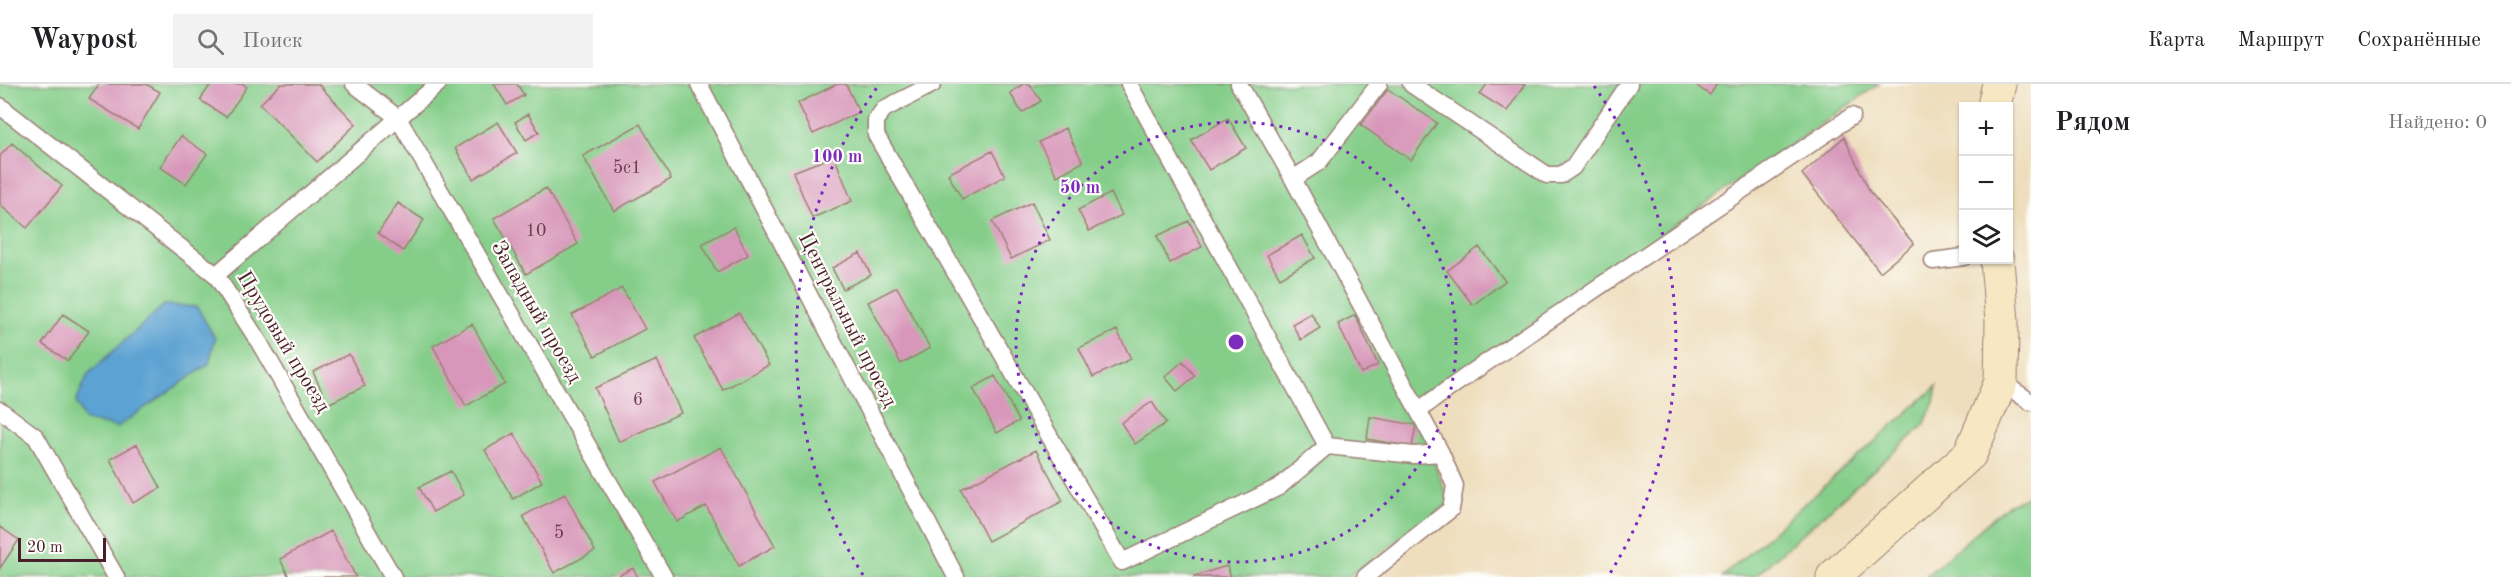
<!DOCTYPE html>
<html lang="ru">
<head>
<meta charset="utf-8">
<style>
	body { margin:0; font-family:"Old Standard TT",serif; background:#f2f2f2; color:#202124 }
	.controls { position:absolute; right:18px; top:18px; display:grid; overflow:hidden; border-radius:0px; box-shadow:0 2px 4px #0004 }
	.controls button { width:54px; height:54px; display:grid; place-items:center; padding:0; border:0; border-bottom:2px solid #e0e0e0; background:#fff; color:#202124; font:30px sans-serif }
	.scale { position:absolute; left:18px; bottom:15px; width:88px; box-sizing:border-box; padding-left:6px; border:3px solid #4a1f2b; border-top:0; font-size:16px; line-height:21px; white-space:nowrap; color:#4a1f2b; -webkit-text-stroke:4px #fdfcf7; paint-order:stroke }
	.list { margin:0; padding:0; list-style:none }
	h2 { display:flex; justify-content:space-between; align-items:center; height:78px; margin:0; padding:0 24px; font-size:26px }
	h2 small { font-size:20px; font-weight:400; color:#757577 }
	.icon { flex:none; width:33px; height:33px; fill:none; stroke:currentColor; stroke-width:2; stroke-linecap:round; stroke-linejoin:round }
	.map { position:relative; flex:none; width:2031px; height:493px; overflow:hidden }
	header { display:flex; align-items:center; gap:36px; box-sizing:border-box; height:84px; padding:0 30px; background:#fff; border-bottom:2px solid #e0e0e0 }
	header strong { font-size:28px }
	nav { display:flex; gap:33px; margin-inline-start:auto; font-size:21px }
	.search { width:420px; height:54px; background:#f2f2f2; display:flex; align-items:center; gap:15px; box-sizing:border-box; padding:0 21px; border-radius:0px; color:#757577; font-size:22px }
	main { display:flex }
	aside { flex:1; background:#fff }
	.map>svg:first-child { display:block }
	.green { fill:#85ce8a; stroke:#68765a; stroke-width:1.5 }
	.water { fill:#5ca2d2; stroke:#53607e; stroke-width:1.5 }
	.building { fill:#d897ba }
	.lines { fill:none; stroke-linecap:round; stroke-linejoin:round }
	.lane-casing { stroke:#9c7e74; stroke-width:19 }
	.secondary-casing { stroke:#9c7e74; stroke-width:35 }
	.lane { stroke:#fff; stroke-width:16 }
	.secondary { stroke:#f7e8c3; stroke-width:33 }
	.ring { fill:none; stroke:#7b2cbf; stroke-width:3; stroke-dasharray:3 6 }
	.labels { text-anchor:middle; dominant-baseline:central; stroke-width:4.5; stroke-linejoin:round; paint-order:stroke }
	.number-label { font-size:18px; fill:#6e3d4f }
	.street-label { font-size:21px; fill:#4a1f2b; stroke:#fdfcf7 }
	.centre { fill:#7b2cbf; stroke:#fdfcf7; stroke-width:3 }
	.ring-label { font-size:18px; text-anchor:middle; font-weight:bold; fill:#7b2cbf; stroke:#fdfcf7; stroke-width:4.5; stroke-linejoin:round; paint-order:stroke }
</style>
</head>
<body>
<header>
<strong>Waypost</strong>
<div class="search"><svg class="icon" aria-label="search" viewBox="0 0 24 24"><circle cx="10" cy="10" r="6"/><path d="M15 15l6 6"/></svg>Поиск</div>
<nav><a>Карта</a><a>Маршрут</a><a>Сохранённые</a></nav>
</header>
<main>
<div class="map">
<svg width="2031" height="493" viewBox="0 0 2031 493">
	<rect width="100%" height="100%" fill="#fdfcf7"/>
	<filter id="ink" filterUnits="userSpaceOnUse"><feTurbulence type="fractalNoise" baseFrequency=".0167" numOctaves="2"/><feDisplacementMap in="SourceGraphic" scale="12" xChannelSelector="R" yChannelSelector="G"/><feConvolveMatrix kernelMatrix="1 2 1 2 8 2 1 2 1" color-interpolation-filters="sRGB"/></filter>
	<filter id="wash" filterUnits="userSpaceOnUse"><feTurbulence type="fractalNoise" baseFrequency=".008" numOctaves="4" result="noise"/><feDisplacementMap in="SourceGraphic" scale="24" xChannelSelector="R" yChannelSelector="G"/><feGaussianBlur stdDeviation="1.35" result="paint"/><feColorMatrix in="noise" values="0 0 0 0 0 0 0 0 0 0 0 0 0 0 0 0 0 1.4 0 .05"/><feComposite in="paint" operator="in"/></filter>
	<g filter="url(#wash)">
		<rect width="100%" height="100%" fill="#eedebd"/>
		<path class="green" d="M0,0H1879L1413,322L1449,419L1348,493H0Z
			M1937,302L1934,318L1924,341L1754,493H1722Z
			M2027,412H2031V493H1925L2008,421Z"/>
		<path class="water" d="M164,221L197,223L215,254L209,280L117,343L84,336L76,318L88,290Z"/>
		<g id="blocks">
			<path class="building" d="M99,0H146L160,8L138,45L89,15Z
				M211,0H243L247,3L226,33L200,16Z
				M281,0H318L356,40L317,78L260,20Z
				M494,0H517L524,11L507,21Z
				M837,0H846L859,28L813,50L798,19Z
				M1023,0H1030L1041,17L1022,29L1010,9Z
				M1487,0H1525L1507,27L1480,10Z
				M1694,0H1717L1710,11Z
				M1388,5L1437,39L1411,76L1361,41Z
				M528,30L539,48L526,56L515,38Z
				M1228,34L1246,64L1209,86L1191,56Z
				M498,38L517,69L473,95L455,64Z
				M640,40L671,95L614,127L583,72Z
				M1065,44L1083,78L1057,92L1039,58Z
				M181,52L207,70L186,100L160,83Z
				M1844,53L1870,108L1914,160L1880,188L1802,90Z
				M12,59L62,102L27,144L0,121V72Z
				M992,67L1005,92L962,115L948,90Z
				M834,72L852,117L812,134L793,88Z
				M546,104L578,160L526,190L494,134Z
				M1111,109L1122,131L1089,147L1078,126Z
				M1032,118L1050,156L1011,175L992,137Z
				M398,119L424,136L403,167L378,149Z
				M1189,137L1202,163L1170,179L1157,152Z
				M734,143L748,171L717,188L702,160Z
				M1302,151L1315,174L1280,194L1267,171Z
				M1479,163L1505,197L1473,221L1447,187Z
				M860,169L871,191L843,205L832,184Z
				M897,203L930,264L901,280L868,218Z
				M622,204L645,245L595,272L572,231Z
				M739,229L769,281L723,306L694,254Z
				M1311,229L1320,244L1301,256L1292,240Z
				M63,230L89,247L68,277L42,260Z
				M1355,231L1378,281L1361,289L1338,240Z
				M472,240L505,300L466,322L433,262Z
				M1117,246L1131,275L1093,293L1079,264Z
				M349,270L365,302L328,320L313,288Z
				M657,276L681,329L619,358L595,304Z
				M1183,277L1195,292L1177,307L1165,293Z
				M995,292L1019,337L997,349L973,304Z
				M1152,318L1166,339L1135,360L1121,339Z
				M1370,333L1416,341L1412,363L1367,355Z
				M514,349L542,398L513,415L485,366Z
				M137,360L161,404L133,419L110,375Z
				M721,363L775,462L739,482L706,422L677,438L655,398Z
				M1036,366L1063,417L988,457L961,405Z
				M451,387L464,411L433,428L419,403Z
				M565,410L595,467L554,489L523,432Z
				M0,443L19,456L0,484Z
				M331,447L356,493H289L280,475Z
				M1227,482L1231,493H1194V492Z
				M633,484L638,493H616Z"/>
		</g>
	</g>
	<g filter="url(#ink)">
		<use href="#blocks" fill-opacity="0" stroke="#9c7e74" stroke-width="1.5"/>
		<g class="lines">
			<g class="lane-casing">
				<path id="lane" d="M354,0L398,34L664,493
					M699,0L956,493
					M933,0L884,25L876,36V51L1122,478L1279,403L1327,362L1414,371L1441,369
					M1129,0L1327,362
					M1239,0L1293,95L1441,369L1455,402L1451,425L1365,493
					M1411,0L1547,91H1561L1573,83L1629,0
					M0,22L216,191L259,258L393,493
					M1293,95L1319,78L1379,0
					M1933,177L1964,173
					M216,191L438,0
					M2001,298L2031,318
					M0,326L36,353L116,493
					M1419,326L1468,291L1852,32"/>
			</g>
			<g class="secondary-casing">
				<path id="secondary" d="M1994,22L1999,0
					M1833,493L1970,370L2001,298L2002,238L1997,176"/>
			</g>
			<use href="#lane" class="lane"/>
			<use href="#secondary" class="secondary"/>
		</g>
	</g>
	<g class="ring">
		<circle cx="1236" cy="258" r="220"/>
		<path d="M863 491A440 440 0 0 1 878 2M1594 2A440 440 0 0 1 1609 491"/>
	</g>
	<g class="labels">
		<g class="number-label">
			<text x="627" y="84">5с1</text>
			<text x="536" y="147">10</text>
			<text x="638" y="316">6</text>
			<text x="559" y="449">5</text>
		</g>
		<g class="street-label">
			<text transform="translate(536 228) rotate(60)">Западный проезд</text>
			<text transform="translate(847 236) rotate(63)">Центральный проезд</text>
			<text transform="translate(283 258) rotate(59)">Прудовый проезд</text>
		</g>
	</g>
	<circle cx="1236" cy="258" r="9" class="centre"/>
	<g class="ring-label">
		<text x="837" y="78">100 m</text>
		<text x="1080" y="109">50 m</text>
	</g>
</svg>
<div class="controls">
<button>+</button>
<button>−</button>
<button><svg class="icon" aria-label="layers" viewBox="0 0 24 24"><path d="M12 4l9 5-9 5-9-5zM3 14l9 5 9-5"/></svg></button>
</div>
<div class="scale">20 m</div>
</div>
<aside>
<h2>Рядом<small>Найдено: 0</small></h2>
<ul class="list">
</ul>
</aside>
</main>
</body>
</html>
